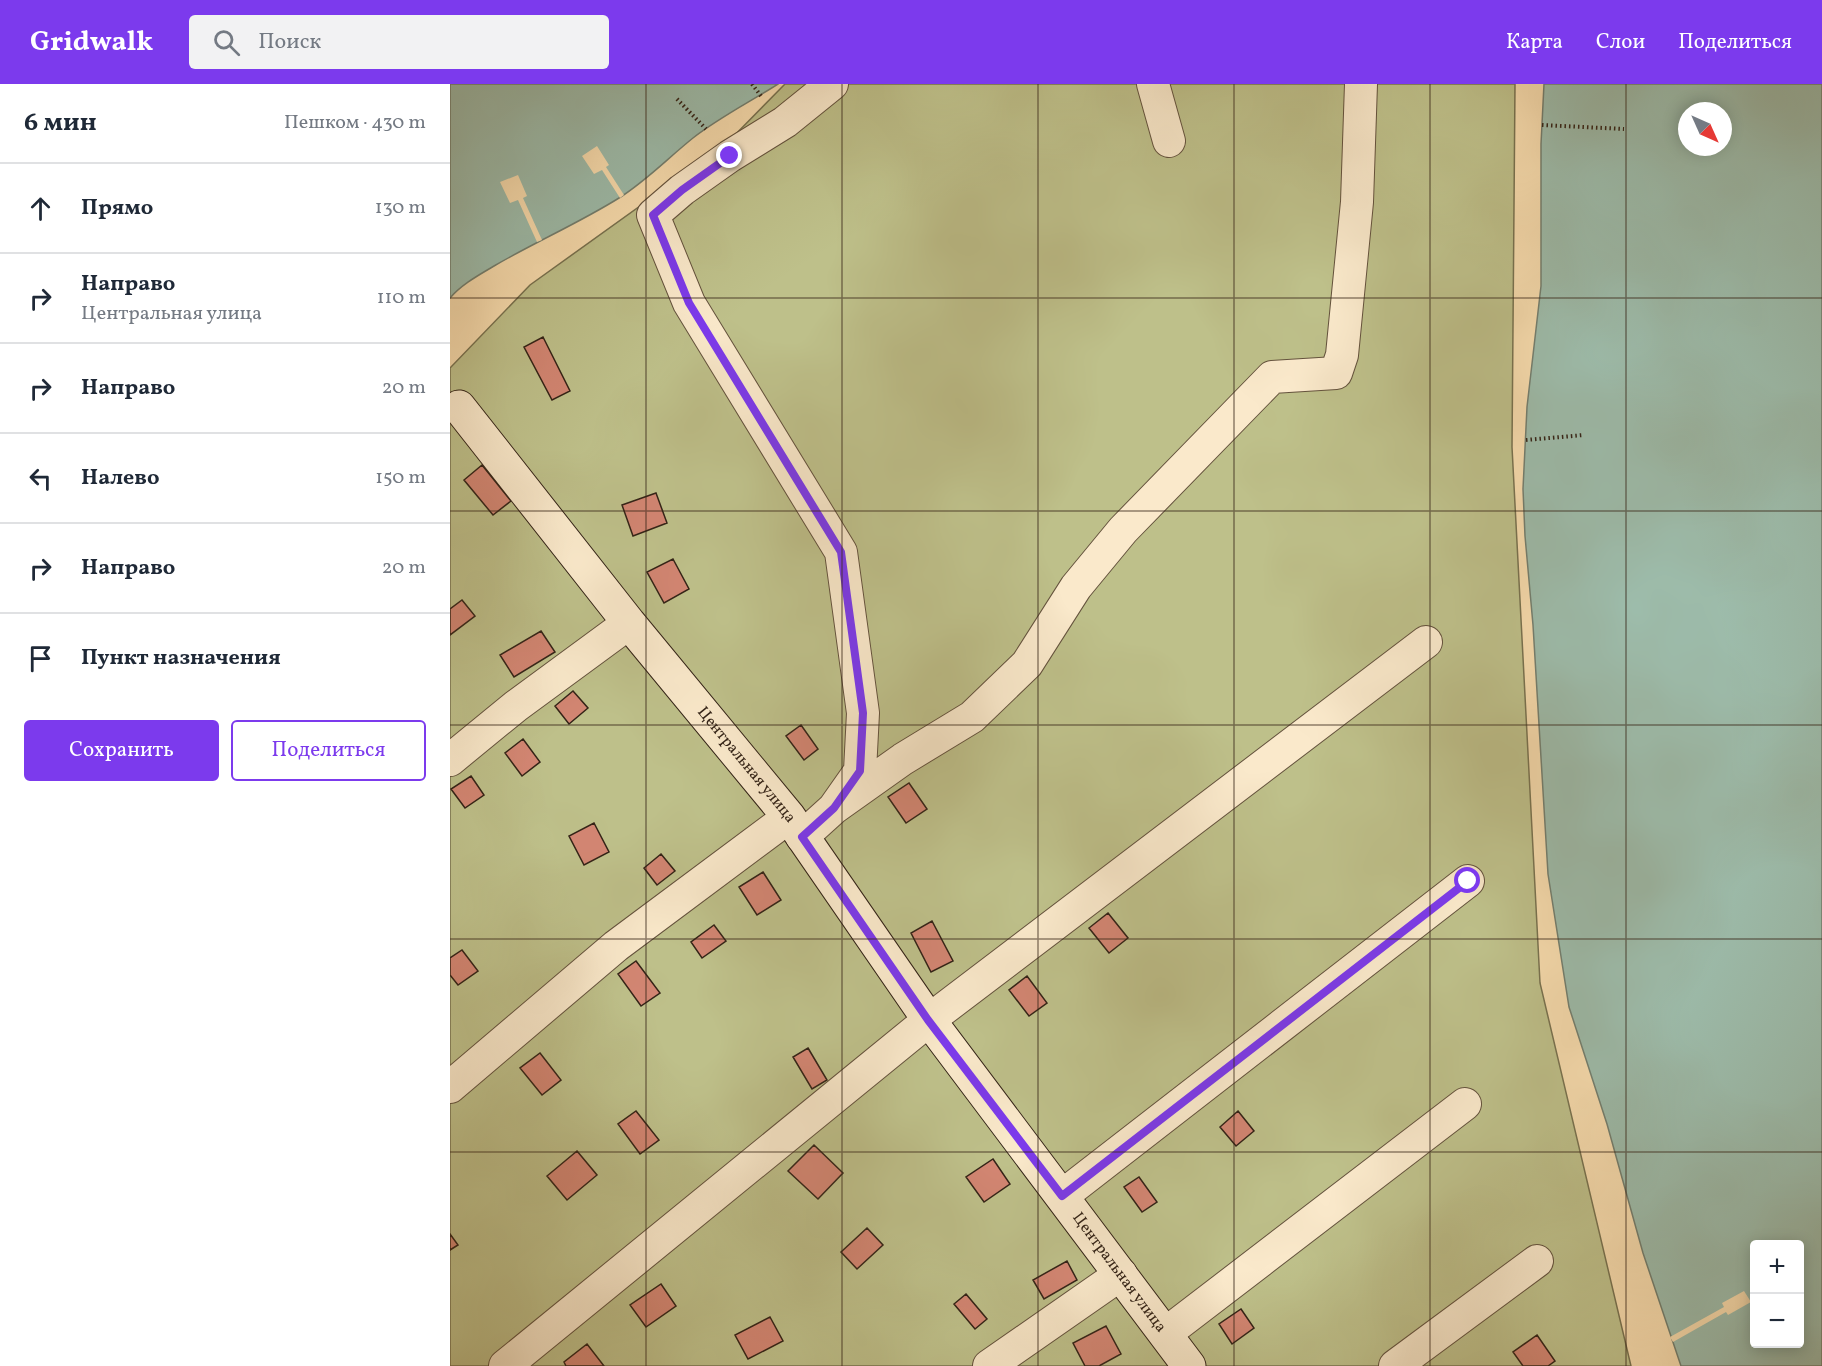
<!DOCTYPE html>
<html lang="ru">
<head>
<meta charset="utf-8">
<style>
	body { margin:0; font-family:Vollkorn,serif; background:#f2f2f3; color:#1f2937 }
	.controls { position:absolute; right:18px; bottom:18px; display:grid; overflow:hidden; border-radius:6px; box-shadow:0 3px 15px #0003 }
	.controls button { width:54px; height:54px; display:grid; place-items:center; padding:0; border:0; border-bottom:2px solid #e0e1e3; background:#fff; color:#1f2937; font:30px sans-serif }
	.compass { position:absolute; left:1228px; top:18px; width:54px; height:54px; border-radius:50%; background:#fff; box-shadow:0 3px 15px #0003; rotate:135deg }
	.stop { position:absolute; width:18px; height:18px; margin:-14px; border:4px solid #7c3aed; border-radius:50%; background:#fff }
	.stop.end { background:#7c3aed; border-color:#fff; box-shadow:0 2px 6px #0008 }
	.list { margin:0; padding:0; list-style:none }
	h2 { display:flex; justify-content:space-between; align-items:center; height:78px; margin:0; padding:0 24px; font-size:26px }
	h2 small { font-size:20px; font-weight:400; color:#747a83 }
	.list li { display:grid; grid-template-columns:39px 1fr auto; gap:18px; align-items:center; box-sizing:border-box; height:90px; padding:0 24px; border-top:2px solid #e0e1e3 }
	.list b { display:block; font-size:22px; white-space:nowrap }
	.list p { margin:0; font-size:20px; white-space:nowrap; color:#747a83 }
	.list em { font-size:20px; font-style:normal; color:#747a83 }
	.actions { display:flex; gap:12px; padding:18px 24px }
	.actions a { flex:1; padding:14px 0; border:2px solid #7c3aed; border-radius:6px; text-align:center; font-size:21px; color:#7c3aed }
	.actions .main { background:#7c3aed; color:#fff }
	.icon { flex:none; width:33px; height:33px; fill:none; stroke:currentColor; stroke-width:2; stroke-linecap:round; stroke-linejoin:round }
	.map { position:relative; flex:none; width:1372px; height:1282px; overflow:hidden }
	header { display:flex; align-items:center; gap:36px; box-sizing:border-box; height:84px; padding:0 30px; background:#7c3aed; color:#fff }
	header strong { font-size:28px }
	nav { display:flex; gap:33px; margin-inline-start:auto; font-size:21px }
	.search { width:420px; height:54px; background:#f2f2f3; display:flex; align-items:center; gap:15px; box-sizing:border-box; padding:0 21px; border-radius:6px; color:#747a83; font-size:22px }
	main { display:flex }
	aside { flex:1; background:#fff }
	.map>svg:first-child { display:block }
	.green { fill:#bec08a; stroke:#787250; stroke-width:1.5 }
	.water { fill:#9dbcab; stroke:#737f70; stroke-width:1.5; fill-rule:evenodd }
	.pier { fill:#f8ddaf }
	.building { fill:#d38673; stroke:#332317; stroke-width:1.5 }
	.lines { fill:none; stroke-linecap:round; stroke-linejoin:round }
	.street-casing { stroke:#64523d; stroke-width:34 }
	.secondary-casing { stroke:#332317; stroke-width:35 }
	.path { stroke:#332317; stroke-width:4; stroke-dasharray:1.5 3; stroke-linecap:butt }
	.street { stroke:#fae9cb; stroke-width:32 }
	.secondary { stroke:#fae9cb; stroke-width:33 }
	.route { stroke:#7c3aed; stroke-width:8 }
	.grid { fill:none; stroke:#332317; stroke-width:1.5; stroke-opacity:0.55 }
	.labels { text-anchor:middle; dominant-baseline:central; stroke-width:4.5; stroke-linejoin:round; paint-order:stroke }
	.street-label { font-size:16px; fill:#332317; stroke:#fae9cb }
</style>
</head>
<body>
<header>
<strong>Gridwalk</strong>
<div class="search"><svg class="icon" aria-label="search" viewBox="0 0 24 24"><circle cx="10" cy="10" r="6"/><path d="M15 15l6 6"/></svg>Поиск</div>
<nav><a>Карта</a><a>Слои</a><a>Поделиться</a></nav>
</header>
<main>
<aside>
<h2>6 мин<small>Пешком · 430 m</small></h2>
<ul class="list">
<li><svg class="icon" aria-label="ahead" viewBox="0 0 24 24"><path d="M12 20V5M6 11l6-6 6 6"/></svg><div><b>Прямо</b></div><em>130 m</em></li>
<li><svg class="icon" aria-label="right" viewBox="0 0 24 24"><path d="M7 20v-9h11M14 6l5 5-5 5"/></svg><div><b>Направо</b><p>Центральная улица</p></div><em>110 m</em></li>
<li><svg class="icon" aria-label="right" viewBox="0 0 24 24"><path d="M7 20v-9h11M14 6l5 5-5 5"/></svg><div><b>Направо</b></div><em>20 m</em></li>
<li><svg class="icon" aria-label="left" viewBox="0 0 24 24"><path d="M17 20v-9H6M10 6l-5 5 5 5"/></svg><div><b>Налево</b></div><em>150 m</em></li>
<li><svg class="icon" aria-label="right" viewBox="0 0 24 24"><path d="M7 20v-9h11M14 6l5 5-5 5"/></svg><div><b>Направо</b></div><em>20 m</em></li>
<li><svg class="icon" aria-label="arrive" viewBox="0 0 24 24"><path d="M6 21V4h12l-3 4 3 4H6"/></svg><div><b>Пункт назначения</b></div></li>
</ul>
<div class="actions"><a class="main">Сохранить</a><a>Поделиться</a></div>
</aside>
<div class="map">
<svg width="1372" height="1282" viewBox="0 0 1372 1282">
	<rect width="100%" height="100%" fill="#f8ddaf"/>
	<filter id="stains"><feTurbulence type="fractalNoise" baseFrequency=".00333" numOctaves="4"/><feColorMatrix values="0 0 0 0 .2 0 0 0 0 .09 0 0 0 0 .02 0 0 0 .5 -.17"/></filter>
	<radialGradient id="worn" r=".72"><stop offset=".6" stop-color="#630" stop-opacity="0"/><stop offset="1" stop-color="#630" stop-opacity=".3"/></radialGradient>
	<path class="green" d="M335,0H1065L1062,363L1090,899L1181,1282H0V284L80,201L275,61Z"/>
	<path class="water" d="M0,0H328C300,18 270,33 243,54C218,74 196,97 169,114C129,139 85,158 44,182C29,191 12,200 0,214Z
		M1094,0H1372V1282H1231L1193,1169L1157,1040L1119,923L1098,790L1083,541L1075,452L1073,405L1077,323L1091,202V60ZM1237,27H1273V63H1237ZM1304,1160H1350V1260H1304Z"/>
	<path class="pier" d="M147,62L159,81L156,83L174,111L170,114L152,86L144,90L132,72Z
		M68,91L77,112L73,114L92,156L87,158L68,116L60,119L50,98Z
		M1294,1207L1301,1218L1278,1231L1276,1228L1223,1258L1220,1253L1274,1223L1272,1219Z"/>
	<path class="building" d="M93,253L120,307L102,316L74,263Z
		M32,381L61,417L43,431L14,396Z
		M206,409L217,439L183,452L172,421Z
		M223,475L239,505L214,519L197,488Z
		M12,516L25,532L0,551V525Z
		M91,547L105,568L64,593L50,571Z
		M123,607L138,624L119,640L105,622Z
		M351,641L368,665L354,676L336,652Z
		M73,655L90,678L72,692L55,669Z
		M21,692L34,711L15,724L1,705Z
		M459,699L477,725L456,739L438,713Z
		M144,739L159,768L134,781L119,752Z
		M211,770L225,787L207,801L194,784Z
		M313,788L331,816L307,831L289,803Z
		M658,829L678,854L659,869L639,844Z
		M482,837L503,877L481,888L461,849Z
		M264,841L276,857L252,874L241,858Z
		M12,866L28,887L8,901L0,891V874Z
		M186,877L210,909L191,922L168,890Z
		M577,892L597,919L579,932L559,906Z
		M358,964L377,996L362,1005L343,973Z
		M90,969L111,996L92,1011L70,984Z
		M186,1027L209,1056L190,1070L168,1040Z
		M788,1027L804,1047L786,1062L770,1043Z
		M364,1061L393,1089L368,1115L338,1087Z
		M127,1067L147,1091L117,1116L97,1092Z
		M543,1075L560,1100L534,1118L516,1093Z
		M689,1093L707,1118L692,1128L674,1103Z
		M417,1144L433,1161L407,1185L391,1168Z
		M0,1150L8,1161L0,1166Z
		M617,1177L627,1196L594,1215L583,1196Z
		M211,1200L226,1222L196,1243L180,1221Z
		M516,1210L537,1235L525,1245L504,1220Z
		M791,1225L804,1244L782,1260L769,1240Z
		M320,1233L333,1257L298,1275L285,1251Z
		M656,1242L671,1270L649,1282H635L623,1259Z
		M1087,1251L1105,1277L1098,1282H1073L1063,1268Z
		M137,1260L154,1282H116L114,1278Z"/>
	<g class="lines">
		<g class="street-casing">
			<path id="street" d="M703,0L719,57
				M0,676L66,622L179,539
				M384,724L453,675L522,633L577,580L626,503L673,446L822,293L886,289L892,271L907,118L911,0
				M352,753L384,724L410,687L413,629L391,468L239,219L203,131L232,106L280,72L335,38L382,0
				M0,1003L166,862L339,733
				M612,1112L1018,797
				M715,1250L1015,1020
				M55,1282L479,936L976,558
				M539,1282L671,1190
				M945,1282L1087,1177"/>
		</g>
		<g class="secondary-casing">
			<g id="secondary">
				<path id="s1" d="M9,323L179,539L339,733L479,936L739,1282"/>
			</g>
		</g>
		<path class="path" d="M302,0L311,12
			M227,15L256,45
			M1092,41L1174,45
			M1076,356L1134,351"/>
		<use href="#street" class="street"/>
		<use href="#secondary" class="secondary"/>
	</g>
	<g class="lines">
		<path class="route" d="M280,72L232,106L203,131L239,219L391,468L413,629L410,687L384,724L352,753L478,936L612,1112L1018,797"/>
	</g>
	<path class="grid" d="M196,0V1282M392,0V1282M588,0V1282M784,0V1282M980,0V1282M1176,0V1282M0,214H1372M0,427H1372M0,641H1372M0,855H1372M0,1068H1372"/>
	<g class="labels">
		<g class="street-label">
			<text stroke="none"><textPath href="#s1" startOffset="459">Центральная улица</textPath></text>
			<text stroke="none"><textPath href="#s1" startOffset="1089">Центральная улица</textPath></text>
		</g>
	</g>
	<rect width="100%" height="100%" filter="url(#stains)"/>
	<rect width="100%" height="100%" fill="url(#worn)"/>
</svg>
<div class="controls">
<button>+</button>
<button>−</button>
</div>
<svg class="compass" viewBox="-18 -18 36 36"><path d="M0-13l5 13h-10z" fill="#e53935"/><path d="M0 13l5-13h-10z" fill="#747a83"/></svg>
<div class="stop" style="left:1018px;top:797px"></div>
<div class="stop end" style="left:280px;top:72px"></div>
</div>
</main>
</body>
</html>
